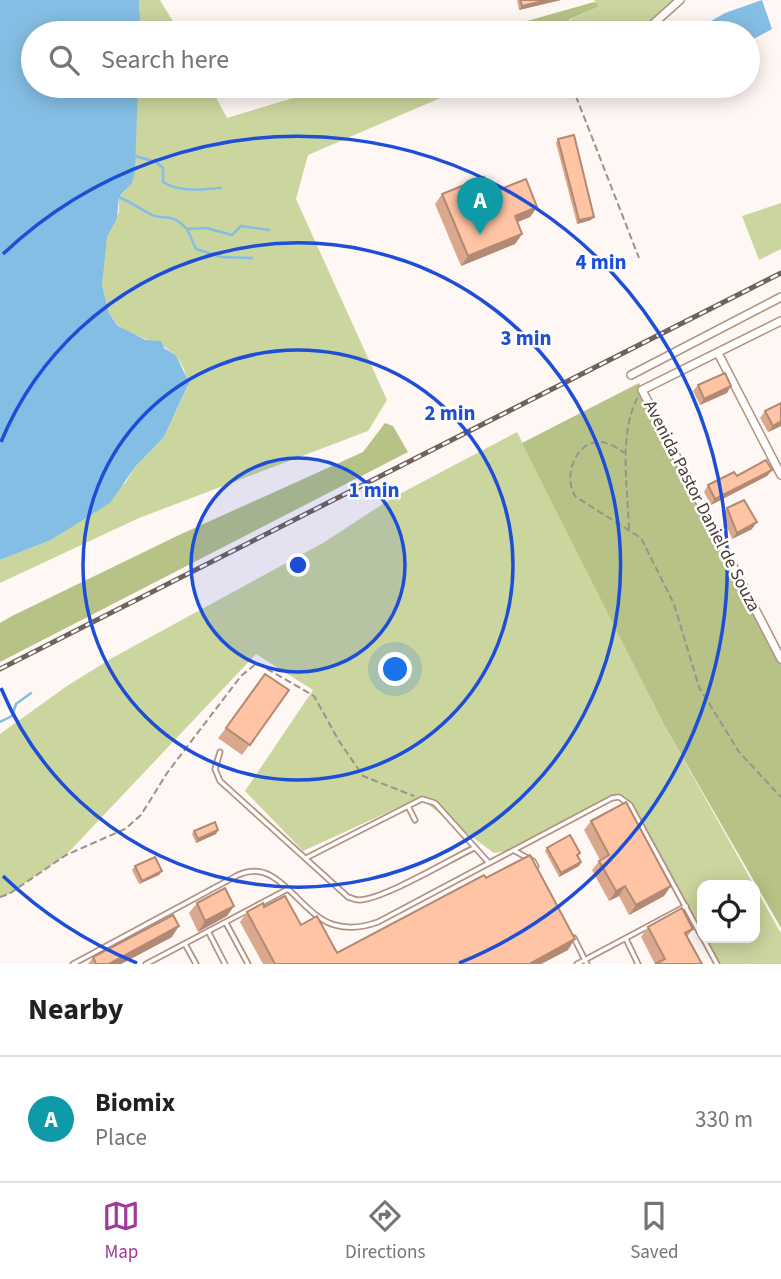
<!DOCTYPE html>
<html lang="en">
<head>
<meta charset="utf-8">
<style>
	body { margin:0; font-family:"Source Sans 3",sans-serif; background:#f6f6f6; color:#202124 }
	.controls { position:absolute; right:21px; bottom:21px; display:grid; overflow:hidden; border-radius:14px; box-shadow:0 4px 18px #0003 }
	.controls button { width:63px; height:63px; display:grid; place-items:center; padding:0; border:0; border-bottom:2px solid #e0e0e0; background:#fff; color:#202124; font:35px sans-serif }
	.you { position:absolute; left:396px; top:670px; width:24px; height:24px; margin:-18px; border:5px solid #fff; border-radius:50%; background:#1a73e8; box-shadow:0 0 0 10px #1a73e833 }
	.badge { display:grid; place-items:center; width:46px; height:46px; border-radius:50%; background:#a1389b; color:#fff; font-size:23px; font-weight:700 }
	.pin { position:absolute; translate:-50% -58px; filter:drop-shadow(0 2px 4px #0008) }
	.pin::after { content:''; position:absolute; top:37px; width:24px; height:21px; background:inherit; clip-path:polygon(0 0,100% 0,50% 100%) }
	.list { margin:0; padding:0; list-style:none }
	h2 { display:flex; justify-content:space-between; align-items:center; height:91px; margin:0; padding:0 28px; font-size:30px }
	h2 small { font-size:23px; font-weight:400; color:#757577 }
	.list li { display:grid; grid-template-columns:46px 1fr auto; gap:21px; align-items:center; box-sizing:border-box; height:126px; padding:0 28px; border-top:2px solid #e0e0e0 }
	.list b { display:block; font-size:26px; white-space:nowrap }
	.list p { margin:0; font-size:23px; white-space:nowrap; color:#757577 }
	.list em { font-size:23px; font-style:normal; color:#757577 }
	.icon { flex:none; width:38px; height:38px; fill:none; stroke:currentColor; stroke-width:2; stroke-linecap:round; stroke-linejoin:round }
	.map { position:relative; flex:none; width:781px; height:964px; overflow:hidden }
	.search { position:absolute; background:#fff; box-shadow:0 4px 18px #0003; left:21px; right:21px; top:21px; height:77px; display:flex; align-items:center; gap:18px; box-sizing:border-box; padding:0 24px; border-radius:38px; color:#757577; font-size:26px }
	.sheet { height:217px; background:#fff }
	nav { display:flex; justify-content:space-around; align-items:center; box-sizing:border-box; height:98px; border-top:2px solid #e0e0e0; background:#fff; font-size:19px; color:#757577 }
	nav a { display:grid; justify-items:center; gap:4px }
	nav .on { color:#a1389b }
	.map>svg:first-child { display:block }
	.green { fill:#cbd59e }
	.forest { fill:#b7c286 }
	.water { fill:#85bee4 }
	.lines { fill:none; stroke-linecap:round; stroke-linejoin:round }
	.stream { stroke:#85bee4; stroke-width:2.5 }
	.lane-casing { stroke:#b49281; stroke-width:7 }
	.street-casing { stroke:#b49281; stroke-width:10 }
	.path { stroke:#9d918c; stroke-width:2; stroke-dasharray:7 3.5; stroke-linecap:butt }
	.lane { stroke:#fff; stroke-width:3.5 }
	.street { stroke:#fff; stroke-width:7 }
	.rail-casing { stroke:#6f615b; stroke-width:5 }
	.rail { stroke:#fff; stroke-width:2.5; stroke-dasharray:8; stroke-linecap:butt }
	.wall { fill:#daa98d }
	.shaded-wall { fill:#b28973 }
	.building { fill:#fec4a4; stroke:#b28973; stroke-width:2 }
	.ring { fill:none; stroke:#1d4ed8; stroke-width:3.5 }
	.labels { text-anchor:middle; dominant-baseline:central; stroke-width:5; stroke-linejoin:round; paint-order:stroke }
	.street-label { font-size:18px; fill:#483932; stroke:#fff }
	.centre { fill:#1d4ed8; stroke:#fff; stroke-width:3.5 }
	.ring-label { font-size:21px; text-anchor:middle; font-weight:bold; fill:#1d4ed8; stroke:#fff; stroke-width:5; stroke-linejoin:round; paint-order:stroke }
</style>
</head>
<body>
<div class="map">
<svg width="781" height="964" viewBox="0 0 781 964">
	<rect width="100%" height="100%" fill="#fff7f4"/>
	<path class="green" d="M139,0H160L180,33H141Z
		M594,0H680L643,33H560L566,30L571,19L598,7Z
		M138,86H210L227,118L333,86H468L308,155L296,199L387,400L368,431L139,518L0,583V560L51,540L92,513L126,482L135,467L164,437L188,386L184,369L176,355L163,346L121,329L109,313L102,285L104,250L107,237L119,212V197C138,182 134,157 135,136C135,119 136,102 138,86Z
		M781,203V249L759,260L742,216Z
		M517,432L664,725L754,885H702V937L630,805L619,797L612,798L514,850L494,853L419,798L303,851L245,791L313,690L256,654L66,855L9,894L0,897V734L67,686L112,658L323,543L392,498Z
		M755,887L781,933V964H717L703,938H755Z"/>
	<path class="forest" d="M594,2L598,4V7L570,19L566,30L560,33H502L527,21Z
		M639,383L781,659V928L664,725L522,443Z
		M385,423L393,426L408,452L0,662V623L12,616L179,535L363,452Z"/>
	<path class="water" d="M0,0H139L141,33H33V86H138L135,172L132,183L119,197L117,218L107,237L102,285L109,313L118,326L146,340L161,341L164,348L176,355L189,383L164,437L135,467L110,503L51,540L0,560Z
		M762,0L772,29L748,42V33H711L706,24L725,13Z"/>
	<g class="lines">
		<path class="stream" d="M135,156L156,162L163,168V182C181,193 202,189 221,188
			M119,197C130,202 140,208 150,214C165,222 169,210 187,229L206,228L232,235L241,226L269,230
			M187,229L196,249L222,257L252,258
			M0,722L12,716L16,704L31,693"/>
		<g class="lane-casing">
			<path id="lane" d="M220,752L215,769L220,781L348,897C352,898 354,900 359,900C384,899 449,860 474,848
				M408,806L415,820
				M515,851L533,861L536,866
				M306,858L422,799L435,803L489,863
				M226,923L248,964
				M208,931L225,964
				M574,938L587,964
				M703,938L717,964
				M626,939L638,964
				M185,944L196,964
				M73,964L238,875C280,856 298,915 335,925C349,929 364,927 378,922L612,798L619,797L630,805L702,937
				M146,964L288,889
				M577,964L686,906"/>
		</g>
		<g class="street-casing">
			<path id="street" d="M643,33L680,0
				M781,321L642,390L781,659
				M718,353L781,475
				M631,375L781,297"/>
		</g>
		<path class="path" d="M572,86L639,258
			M626,454C619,449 610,443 601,442C575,440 562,479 576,497L641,538L674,604L699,687L739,752L781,797
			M629,529C628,490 618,432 638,397
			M0,897L9,894L66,855L125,829L141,815L167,773L241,676L257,663L314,696L339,741L363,776L414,796"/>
		<use href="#lane" class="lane"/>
		<use href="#street" class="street"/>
		<g class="rail-casing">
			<path id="rail" d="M0,669L781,273"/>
		</g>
		<use href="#rail" class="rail"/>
	</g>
	<path class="wall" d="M517,0H561L519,10Z
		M558,139L591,220L577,224L556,143Z
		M491,193L537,207L530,217L517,222L522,234L515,244L461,266L435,204L442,194Z
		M698,385L727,393L700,405L693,391Z
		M765,411L781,426L768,432L760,418Z
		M772,470L767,476L711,505L704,492L708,485L737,476Z
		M727,508L752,529L732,539L722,515Z
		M289,690L242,755L218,738L226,728Z
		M591,821L664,896L629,915L619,896L609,901L592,870L600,860L584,830Z
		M218,830L216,834L196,843L192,834L194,831Z
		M547,848L580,853L578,856L581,862L579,866L559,877L545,851Z
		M135,866L159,875L139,884L132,870Z
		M486,878L568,950L541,964H263L240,922L247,912L264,907L301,925L337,953Z
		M197,903L234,906L227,916L198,932L189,913Z
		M648,927L693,929L687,937L702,964H655L641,937Z
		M172,937L121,964H88L93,957Z"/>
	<path class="shaded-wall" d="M548,0H561L519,10L522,6Z
		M537,207L530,217L508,226L515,216Z
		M594,217L591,220L577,224L579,220Z
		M522,234L515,244L461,266L468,256Z
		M731,386L727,393L700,405L704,399Z
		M781,421V426L768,432L773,426Z
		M772,470L767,476L711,505L715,499Z
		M757,522L752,529L732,539L737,533Z
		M218,830L216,834L196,843L198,839Z
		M581,862L579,866L559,877L561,873Z
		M162,871L159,875L139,884L142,881Z
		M625,886L619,896L609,901L616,891Z
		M671,886L664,896L629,915L636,905Z
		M234,906L227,916L198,932L205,921Z
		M179,926L172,937L121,964H109Z
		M575,939L568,950L541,964H530Z"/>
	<path class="building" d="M520,0H548L522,6Z
		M574,135L594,217L579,220L558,139Z
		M484,177L491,193L526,179L537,207L515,216L522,234L468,256L442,194Z
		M725,373L731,386L704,399L698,385Z
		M781,403V421L773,426L765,411Z
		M766,460L772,470L715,499L708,485L734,472L737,476Z
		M744,500L757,522L737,533L727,508Z
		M265,674L289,690L250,745L226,728Z
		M626,802L671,886L636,905L625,886L616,891L599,861L609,855L591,821Z
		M215,822L218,830L198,839L194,831Z
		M570,835L580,853L577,855L581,862L561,873L547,848Z
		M530,855L575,939L531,963V964H275L247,912L263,903L264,907L285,896L301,925L317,916L337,953L484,875L486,878Z
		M155,857L162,871L142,881L135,866Z
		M225,888L234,906L205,921L197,903Z
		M682,908L693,929L685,933L702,964H655L665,959L648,927Z
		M173,915L179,926L109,964H96L93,957Z"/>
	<circle cx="298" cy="565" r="107" fill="#1d4ed8" fill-opacity=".12"/>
	<g class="ring">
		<circle cx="298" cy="565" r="107"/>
		<circle cx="298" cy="565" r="215"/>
		<path d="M1 442A322 322 0 1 1 1 688"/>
		<path d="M137 963A429 429 0 0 1 3 876M3 254A429 429 0 1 1 459 963"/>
	</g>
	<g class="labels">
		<g class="street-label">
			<text transform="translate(702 506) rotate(63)">Avenida Pastor Daniel de Souza</text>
		</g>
	</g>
	<circle cx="298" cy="565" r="10" class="centre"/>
	<g class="ring-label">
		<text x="601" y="269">4 min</text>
		<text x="526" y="345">3 min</text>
		<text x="450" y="420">2 min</text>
		<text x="374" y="497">1 min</text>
	</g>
</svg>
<div class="controls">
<button><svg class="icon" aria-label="locate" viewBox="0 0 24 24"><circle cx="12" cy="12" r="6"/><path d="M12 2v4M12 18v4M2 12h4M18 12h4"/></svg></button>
</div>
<div class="you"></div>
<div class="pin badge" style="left:480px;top:235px;background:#0f9aa8">A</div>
<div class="search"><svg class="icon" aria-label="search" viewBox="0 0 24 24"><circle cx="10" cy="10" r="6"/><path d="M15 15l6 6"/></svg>Search here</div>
</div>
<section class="sheet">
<h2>Nearby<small></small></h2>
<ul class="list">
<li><span class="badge" style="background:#0f9aa8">A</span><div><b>Biomix</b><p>Place</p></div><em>330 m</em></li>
</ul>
</section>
<nav>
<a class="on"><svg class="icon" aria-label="map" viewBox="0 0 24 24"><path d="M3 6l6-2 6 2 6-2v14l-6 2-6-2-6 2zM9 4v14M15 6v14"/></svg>Map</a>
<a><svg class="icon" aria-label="directions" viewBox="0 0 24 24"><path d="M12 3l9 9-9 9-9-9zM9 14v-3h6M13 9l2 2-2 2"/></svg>Directions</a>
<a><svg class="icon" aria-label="saved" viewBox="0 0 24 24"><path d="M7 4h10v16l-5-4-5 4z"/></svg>Saved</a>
</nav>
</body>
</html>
